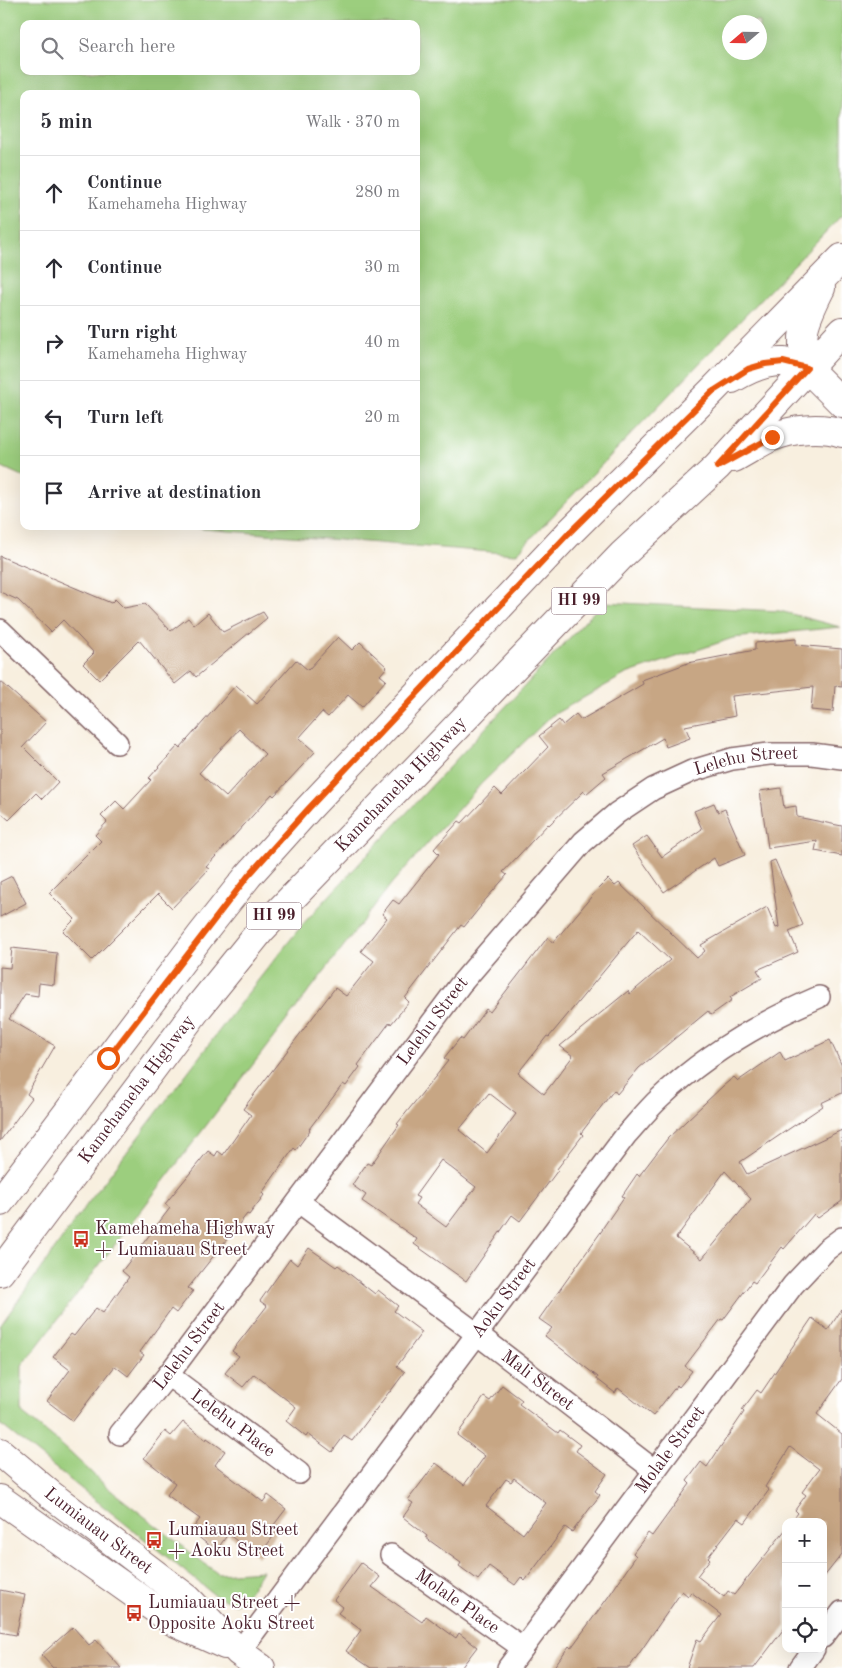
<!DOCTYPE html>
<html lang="en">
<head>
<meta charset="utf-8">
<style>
	body { margin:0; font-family:"Old Standard TT",serif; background:#f2f2f3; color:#2b2b33 }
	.controls { position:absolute; right:15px; bottom:15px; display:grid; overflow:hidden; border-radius:10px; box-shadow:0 5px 20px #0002 }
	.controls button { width:45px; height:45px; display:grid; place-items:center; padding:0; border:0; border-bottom:1px solid #e1e1e2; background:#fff; color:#2b2b33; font:25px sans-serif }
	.compass { position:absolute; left:722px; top:15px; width:45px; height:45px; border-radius:50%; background:#fff; box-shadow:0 5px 20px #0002; rotate:250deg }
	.stop { position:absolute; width:15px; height:15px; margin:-11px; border:4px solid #ea580c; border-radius:50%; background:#fff }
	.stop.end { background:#ea580c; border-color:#fff; box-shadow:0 1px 5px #0008 }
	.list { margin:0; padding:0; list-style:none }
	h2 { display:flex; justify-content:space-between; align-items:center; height:65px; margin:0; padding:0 20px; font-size:21px }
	h2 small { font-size:16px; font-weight:400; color:#7c7c81 }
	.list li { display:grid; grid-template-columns:32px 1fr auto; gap:15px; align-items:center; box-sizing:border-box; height:75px; padding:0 20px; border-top:1px solid #e1e1e2 }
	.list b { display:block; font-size:19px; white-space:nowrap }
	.list p { margin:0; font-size:16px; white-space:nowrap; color:#7c7c81 }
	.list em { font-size:16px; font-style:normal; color:#7c7c81 }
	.icon { flex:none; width:28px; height:28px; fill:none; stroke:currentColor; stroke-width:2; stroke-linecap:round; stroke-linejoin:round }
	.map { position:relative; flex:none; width:842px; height:1668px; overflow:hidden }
	.search { position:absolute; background:#fff; box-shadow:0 5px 20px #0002; left:20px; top:20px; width:400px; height:55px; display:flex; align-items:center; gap:12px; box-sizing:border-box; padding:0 18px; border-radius:10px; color:#7c7c81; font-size:19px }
	.panel { position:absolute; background:#fff; box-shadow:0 5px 20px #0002; left:20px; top:90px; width:400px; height:440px; border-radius:10px }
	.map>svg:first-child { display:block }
	.green { fill:#9cce7e; stroke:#737654; fill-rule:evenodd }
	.building { fill:#c7a684; fill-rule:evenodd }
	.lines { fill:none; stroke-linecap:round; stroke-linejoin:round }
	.street-casing { stroke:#87686a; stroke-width:24 }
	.secondary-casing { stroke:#87686a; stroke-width:30 }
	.primary-casing { stroke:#87686a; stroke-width:30 }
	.street { stroke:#fff; stroke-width:21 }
	.secondary { stroke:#fff; stroke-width:28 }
	.primary { stroke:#fff; stroke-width:28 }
	.route { stroke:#ea580c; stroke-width:6 }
	.labels { text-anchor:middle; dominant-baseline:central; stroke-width:4; stroke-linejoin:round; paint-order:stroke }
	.shield { fill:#fff; stroke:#80626b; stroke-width:1 }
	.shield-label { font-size:16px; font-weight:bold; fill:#4a1f2b }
	.street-label { font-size:18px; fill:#4a1f2b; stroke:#fff }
	.poi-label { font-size:18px; fill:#4a1f2b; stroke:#fff; text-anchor:start }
</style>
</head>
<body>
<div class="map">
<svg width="842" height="1668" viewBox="0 0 842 1668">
	<rect width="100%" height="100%" fill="#fff"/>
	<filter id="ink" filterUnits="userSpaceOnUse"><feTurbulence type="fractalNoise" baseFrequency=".02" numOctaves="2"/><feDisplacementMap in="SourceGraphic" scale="10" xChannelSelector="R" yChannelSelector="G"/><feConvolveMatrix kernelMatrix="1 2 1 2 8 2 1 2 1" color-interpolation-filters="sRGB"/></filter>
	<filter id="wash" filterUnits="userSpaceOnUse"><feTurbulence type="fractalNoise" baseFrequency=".0096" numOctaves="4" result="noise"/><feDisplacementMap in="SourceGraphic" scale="20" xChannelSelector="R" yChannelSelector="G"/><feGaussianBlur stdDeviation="1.12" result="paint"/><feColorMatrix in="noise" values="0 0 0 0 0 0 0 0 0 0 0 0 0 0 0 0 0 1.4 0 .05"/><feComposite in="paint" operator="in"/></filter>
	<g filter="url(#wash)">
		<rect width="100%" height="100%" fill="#f8efdf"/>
		<path class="green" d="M0,0H842V215L516,554L203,529L189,526H416V94H24V477L0,466ZM730,22H760V52H730ZM24,24H416V71H24Z
			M603,602L780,611L840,627L733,638L626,674L551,716L481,784L392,883L22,1366V1413L63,1446L108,1488L218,1574L262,1571L245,1598L235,1604L217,1597L0,1424V1326L76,1219L244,998L302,925Z"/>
		<g id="blocks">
			<path class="building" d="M0,556L111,603L115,599L124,608L145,604L171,631L188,618L194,625L208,613L223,632L263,612L267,618L196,677L191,671L175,684L139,640L99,680L83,664L94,653L63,620L51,632L18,600L0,592Z
				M338,637L352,650L360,642L387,667L380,675L386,680L362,707L348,695L328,717L322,712L299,738L315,752L274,796L272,794L206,867L209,869L172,908L158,894L92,960L63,931L75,919L49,893L101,841L95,835L107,822L101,816L116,801L124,809L151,780L149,778L178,746L180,748L236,685L257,704L296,660L308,670ZM239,729L265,754L226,797L199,773Z
				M796,639V645L842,649V687L835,686L833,712L811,710L813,687L732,696L735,716L685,726L690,738L666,747L663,738L603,773L606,777L586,794L584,791L549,825L548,824L503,872L507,875L480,906H481L464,927L461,925L405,998L409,1002L391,1024L390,1022L358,1065L360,1067L346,1086L343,1084L309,1129L310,1130L296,1150L294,1148L262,1193L264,1195L249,1215L247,1214L188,1288L193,1291L176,1313L171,1309L140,1352L144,1355L128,1376L115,1366L73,1421L47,1401L70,1370L53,1357L71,1334L74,1336L96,1308L103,1313L129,1277L122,1271L170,1208L165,1204L208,1151L215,1156L218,1151L223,1155L251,1115L243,1109L335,988L346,996L374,961L361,951L387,918L382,914L393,900L399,904L439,854L434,849L459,821L462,823L495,788L502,795L548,747L539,736L559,720L563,725L576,714L581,720L643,684L642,680L688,663L755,650V643Z
				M0,681L46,722L23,747L58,782L42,799L36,793L9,820L0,812Z
				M781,788L784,808L796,806L797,817L842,826V856L815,851L817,841L768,848L760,791Z
				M714,803L718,812L725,809L745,855L718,866L714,858L664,892L632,846L647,836L662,857L702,829L694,811Z
				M775,860L803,925L789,931L798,952L757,970L762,978L730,997L732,1000L711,1015L708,1011L639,1068L617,1094L614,1090L581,1133L583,1135L557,1169L558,1170L520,1221L512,1215L466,1281L414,1244L417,1239L362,1201L366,1195L352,1185L367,1163L371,1165L399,1125L397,1124L448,1061L444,1058L460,1038L463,1040L486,1009L490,1012L548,937L553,943L596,891L608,879L615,886L619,883L697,958L705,951L701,945L767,907L776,928L779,927L770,862ZM638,930L670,960L630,994L628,991L560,1046L573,1056L544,1094L518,1073L547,1036L549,1037ZM489,1093L516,1114L487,1153L459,1130ZM441,1160L476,1187L446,1227L415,1204L419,1198L415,1196Z
				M12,876L26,903L0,917V882Z
				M12,948L57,953L54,985L39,983L38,996L25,994L9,1019L55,1046L27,1094L32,1098L0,1141V967L10,968Z
				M830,1040L842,1066V1093L821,1103L823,1106L740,1162L747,1174L842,1130V1201L818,1218L814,1214L784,1249L782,1247L755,1283L752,1281L723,1320L721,1319L685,1366L692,1371L679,1387L677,1385L653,1416L618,1388L615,1393L597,1379L598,1377L545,1336L552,1328L539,1319L603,1229H602L624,1197L622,1196L637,1174L639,1176L668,1138L723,1086L734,1077L738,1081L780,1052L785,1061ZM725,1171L751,1199L702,1259L676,1238Z
				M309,1248L336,1267L338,1265L375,1294L378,1290L398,1306L394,1311L422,1332L397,1366L405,1372L390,1392H389L352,1441L344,1436L332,1452L308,1434L306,1437L286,1421L296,1407L254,1374L243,1387L225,1373L239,1356L232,1351L267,1306L260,1301L290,1259L297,1265Z
				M842,1309V1379L817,1414L842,1434V1554L823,1578V1522H791L798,1513L795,1510L806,1495L802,1492L819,1469L790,1447L765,1487L769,1490L745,1523L738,1518L708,1557L710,1559L697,1576L724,1597L728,1591L734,1595L786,1529V1626L754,1668H687L697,1639L701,1641L721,1615L691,1592L688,1596L682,1591L629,1668H553L569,1646L571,1648L609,1596L636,1556L633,1553L648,1533L652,1536L690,1484L687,1481L701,1462L707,1467L744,1412L742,1410L757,1390L761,1393L812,1318L828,1330Z
				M502,1385L522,1400L519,1404L558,1433L560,1430L580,1445L576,1451L607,1474L595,1491L600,1495L572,1532L565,1527L525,1581L521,1577L515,1585L489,1566L478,1580L459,1566L461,1563L426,1538L427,1536L403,1517L413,1503L408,1500L436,1463L464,1485L485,1456L457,1435L484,1397L490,1401ZM514,1478L546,1503L523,1534L486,1506L506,1479L511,1482Z
				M183,1422L206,1440L207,1438L225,1451L215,1465L263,1502L268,1495L286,1509L273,1526L278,1530L258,1557L228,1534L216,1551L191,1531L200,1519L167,1495L175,1483L144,1458L165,1431L171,1436Z
				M361,1563L380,1577L372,1587L422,1622L426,1616L456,1638L459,1633L477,1647L461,1668H371L346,1651L361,1630L338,1613L343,1607L334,1600Z
				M0,1590L25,1595L16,1635L0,1632Z
				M73,1627L89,1645L96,1640L121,1668H53L41,1655Z"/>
		</g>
	</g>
	<g filter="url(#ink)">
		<use href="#blocks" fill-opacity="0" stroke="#87686a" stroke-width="1"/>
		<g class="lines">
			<g class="street-casing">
				<g id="street">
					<path d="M0,630L117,743"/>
					<path id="s1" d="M299,1202L477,1334L654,1470"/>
					<path id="s2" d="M168,1375L299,1473"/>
					<path id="s3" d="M120,1434L168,1375L460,985L583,842L617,813L653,789L692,771L732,759L769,754H812L842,758"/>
					<path id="s4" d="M391,1555L523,1648"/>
					<path d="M823,1637L842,1612"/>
					<path id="s5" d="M239,1652L626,1135C637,1123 648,1109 660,1098C706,1054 761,1022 819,997"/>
					<path id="s6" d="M508,1668L793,1285L826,1250L842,1238"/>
					<path d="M800,1668L814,1649"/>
				</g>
			</g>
			<g class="secondary-casing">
				<g id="secondary">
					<path d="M807,368L842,403"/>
					<path id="s7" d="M0,1452L51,1495L188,1599L239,1652L261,1668"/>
					<path d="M0,1499L174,1622L225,1645"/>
				</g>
			</g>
			<g class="primary-casing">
				<g id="primary">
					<path d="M807,368C797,335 806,318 821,288"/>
					<path d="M732,379C747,370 765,361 783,362C791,363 799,367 807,368"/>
					<path d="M734,458C747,451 759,443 772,437C792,429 821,426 842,433"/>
					<path d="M0,1202L202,934L248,876L309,808L568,534L711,392L842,258"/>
					<path id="s8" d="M0,1272L198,1008L261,930L623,554L717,467L842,331"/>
				</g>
			</g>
			<use href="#street" class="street"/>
			<use href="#secondary" class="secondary"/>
			<use href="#primary" class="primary"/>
		</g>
	</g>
	<g class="lines" filter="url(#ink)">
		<path class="route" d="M108,1058L248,876L309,808L568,534L712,392L748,369L765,364L783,362L807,368L717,467L772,437"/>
	</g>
	<defs>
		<g id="bus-bare" transform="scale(1.35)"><path d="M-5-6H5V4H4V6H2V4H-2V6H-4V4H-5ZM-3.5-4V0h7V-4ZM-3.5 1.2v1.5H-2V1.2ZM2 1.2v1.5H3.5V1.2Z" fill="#c8321e" stroke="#fff" stroke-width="2.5" paint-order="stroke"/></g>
	</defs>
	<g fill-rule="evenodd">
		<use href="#bus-bare" x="81" y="1239"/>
		<use href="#bus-bare" x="154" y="1540"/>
		<use href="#bus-bare" x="134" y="1613"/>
	</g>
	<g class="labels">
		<g class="shield">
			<rect x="551.5" y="587.5" width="55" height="27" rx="4"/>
			<rect x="246.5" y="902.5" width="55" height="27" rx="4"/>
		</g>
		<g class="shield-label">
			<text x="579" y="601">HI 99</text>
			<text x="274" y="916">HI 99</text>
		</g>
		<g class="street-label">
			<text stroke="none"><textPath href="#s3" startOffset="938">Lelehu Street</textPath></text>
			<text stroke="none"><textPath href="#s8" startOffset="632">Kamehameha Highway</textPath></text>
			<text stroke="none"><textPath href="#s3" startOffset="518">Lelehu Street</textPath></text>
			<text stroke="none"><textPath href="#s8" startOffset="228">Kamehameha Highway</textPath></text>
			<text stroke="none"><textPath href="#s5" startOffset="442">Aoku Street</textPath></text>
			<text stroke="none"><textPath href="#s3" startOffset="112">Lelehu Street</textPath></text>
			<text stroke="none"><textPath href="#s1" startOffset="298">Mali Street</textPath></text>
			<text stroke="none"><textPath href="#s2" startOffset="81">Lelehu Place</textPath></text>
			<text stroke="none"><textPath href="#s6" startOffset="272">Molale Street</textPath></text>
			<text stroke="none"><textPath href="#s7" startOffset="126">Lumiauau Street</textPath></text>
			<text stroke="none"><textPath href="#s4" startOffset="81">Molale Place</textPath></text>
		</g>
		<g class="poi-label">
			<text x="95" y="1229">Kamehameha Highway<tspan x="95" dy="21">+ Lumiauau Street</tspan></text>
			<text x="168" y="1530">Lumiauau Street<tspan x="168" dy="21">+ Aoku Street</tspan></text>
			<text x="148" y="1603">Lumiauau Street +<tspan x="148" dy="21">Opposite Aoku Street</tspan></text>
		</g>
	</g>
</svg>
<div class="controls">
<button>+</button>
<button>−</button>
<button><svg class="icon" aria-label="locate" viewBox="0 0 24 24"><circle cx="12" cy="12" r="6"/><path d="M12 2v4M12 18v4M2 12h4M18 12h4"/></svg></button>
</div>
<svg class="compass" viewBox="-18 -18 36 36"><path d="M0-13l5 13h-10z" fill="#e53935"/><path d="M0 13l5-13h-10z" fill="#7c7c81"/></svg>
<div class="stop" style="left:108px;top:1058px"></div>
<div class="stop end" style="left:772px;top:437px"></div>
<div class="search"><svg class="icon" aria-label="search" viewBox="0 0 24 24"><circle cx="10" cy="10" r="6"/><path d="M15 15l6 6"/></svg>Search here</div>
<section class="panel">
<h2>5 min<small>Walk · 370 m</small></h2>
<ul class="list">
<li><svg class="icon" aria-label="ahead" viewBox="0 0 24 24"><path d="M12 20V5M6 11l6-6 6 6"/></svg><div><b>Continue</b><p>Kamehameha Highway</p></div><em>280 m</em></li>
<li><svg class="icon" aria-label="ahead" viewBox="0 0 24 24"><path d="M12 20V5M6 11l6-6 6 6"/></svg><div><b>Continue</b></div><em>30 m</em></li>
<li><svg class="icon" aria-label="right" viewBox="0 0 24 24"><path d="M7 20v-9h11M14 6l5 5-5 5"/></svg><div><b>Turn right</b><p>Kamehameha Highway</p></div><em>40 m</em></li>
<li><svg class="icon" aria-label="left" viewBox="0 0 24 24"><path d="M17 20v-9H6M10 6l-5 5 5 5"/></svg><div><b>Turn left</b></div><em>20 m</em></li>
<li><svg class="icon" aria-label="arrive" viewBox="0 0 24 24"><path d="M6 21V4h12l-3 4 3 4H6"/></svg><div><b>Arrive at destination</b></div></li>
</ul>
</section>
</div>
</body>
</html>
